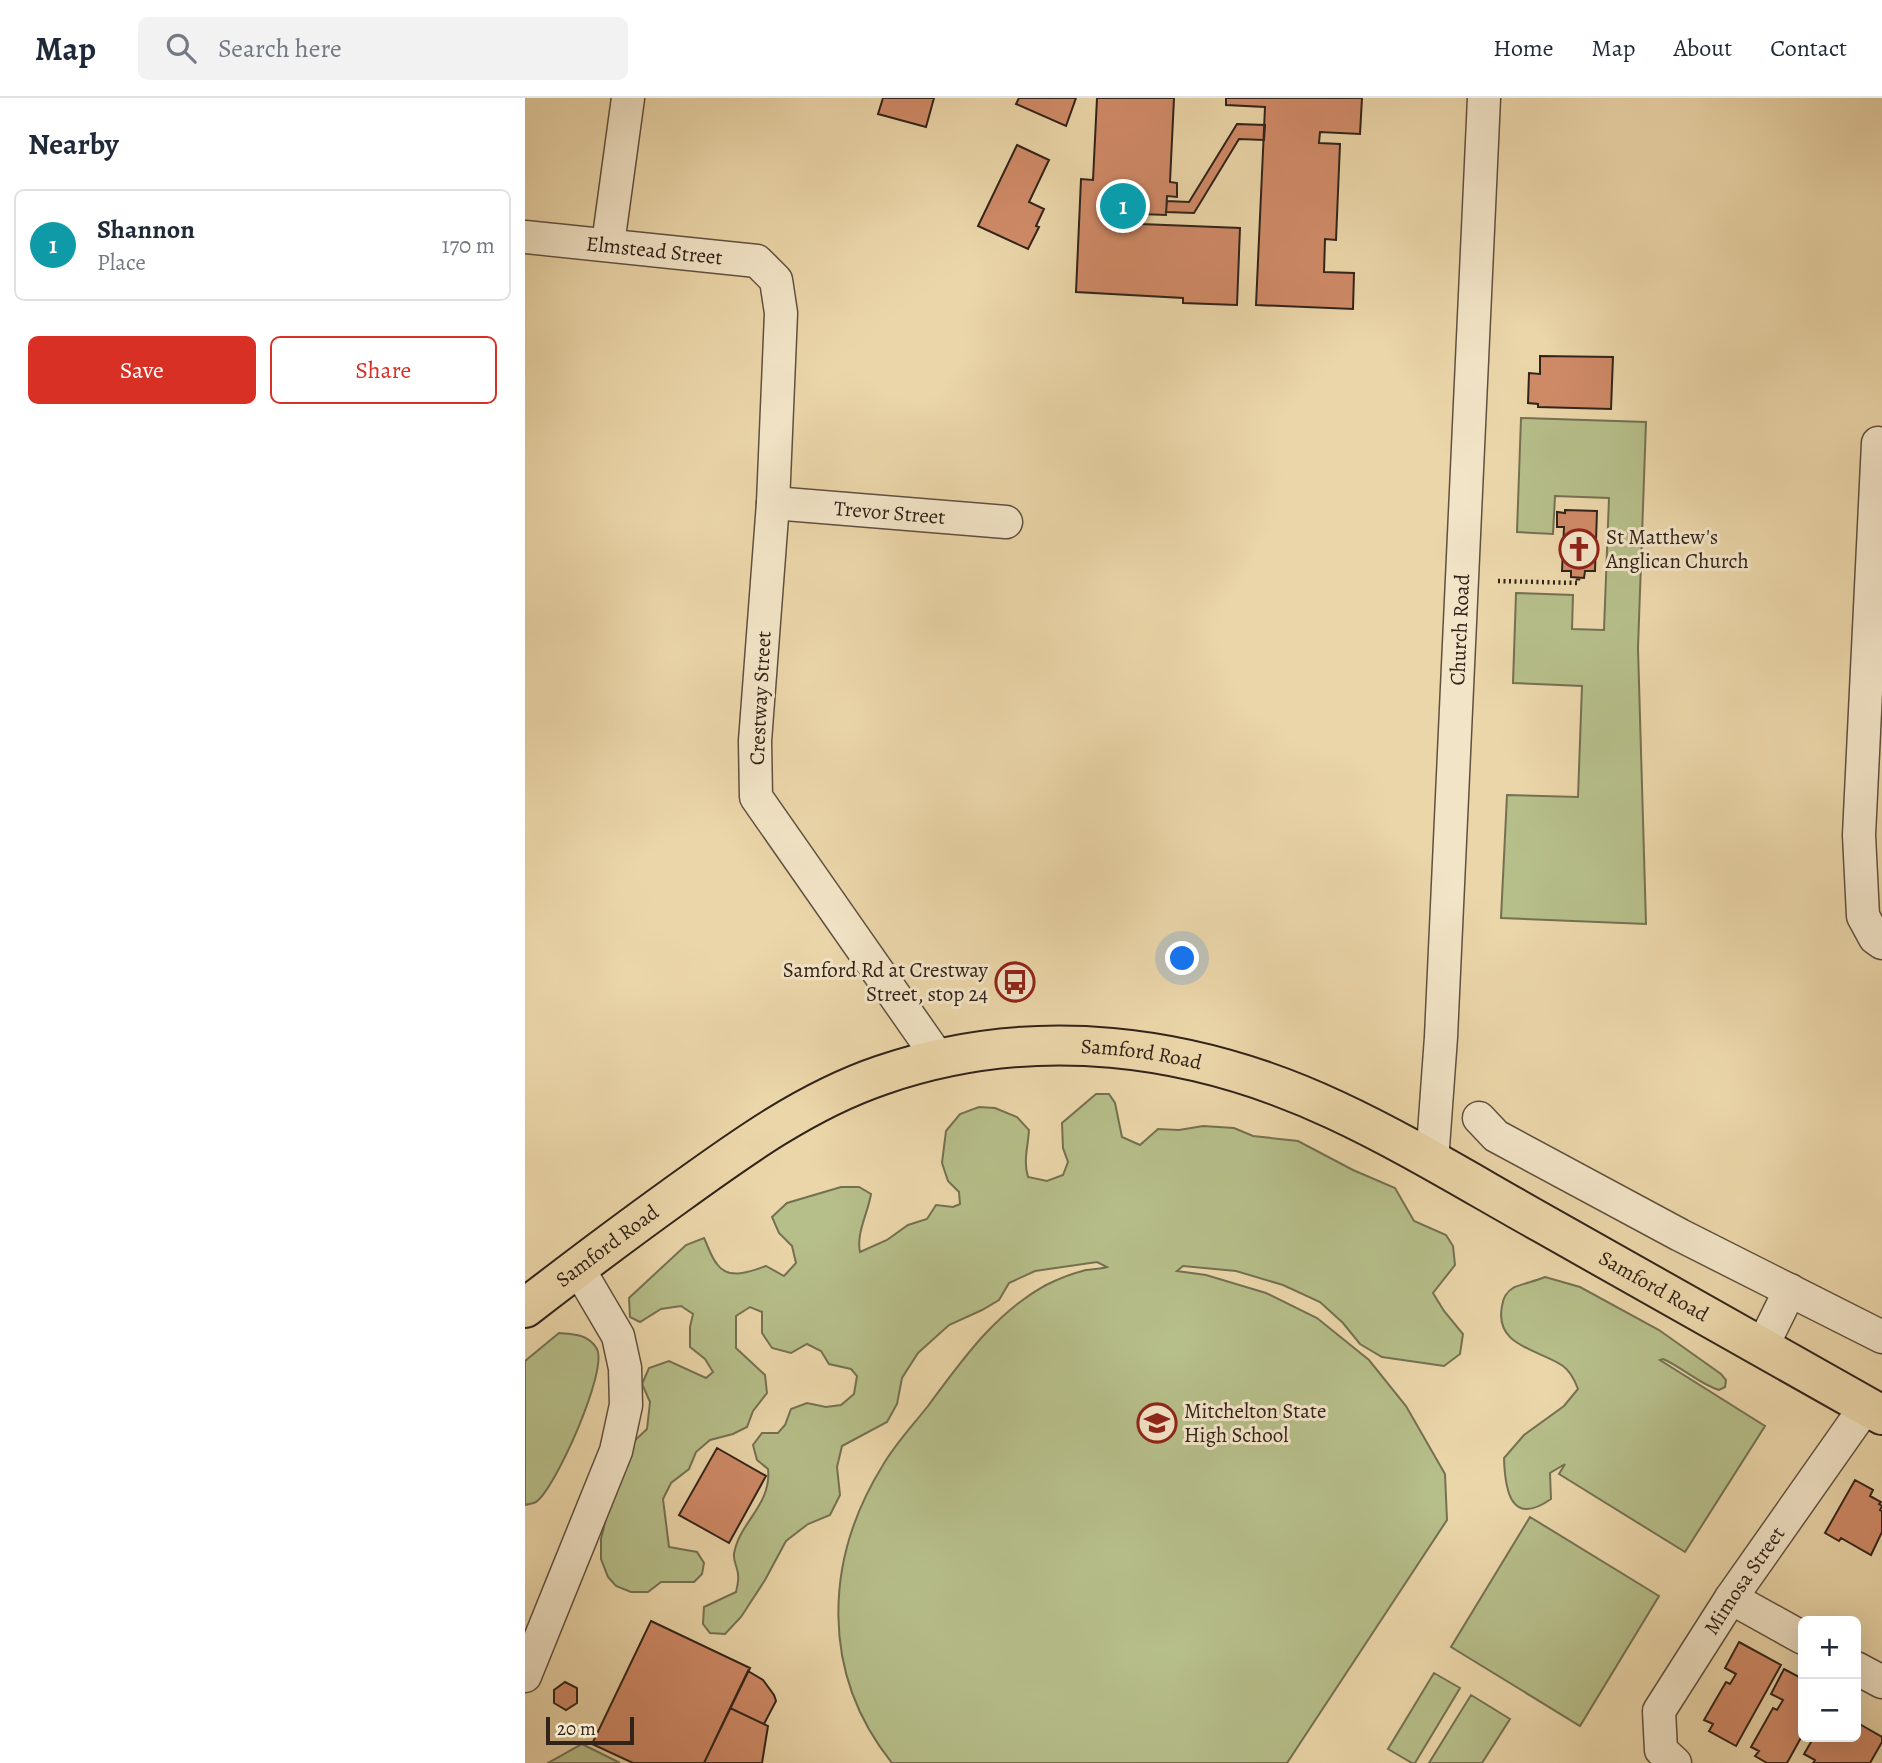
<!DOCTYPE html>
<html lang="en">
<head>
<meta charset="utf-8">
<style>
	body { margin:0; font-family:Alegreya,serif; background:#f2f2f3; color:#1f2937 }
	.controls { position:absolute; right:21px; bottom:21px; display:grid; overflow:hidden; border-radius:10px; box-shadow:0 7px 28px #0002 }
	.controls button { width:63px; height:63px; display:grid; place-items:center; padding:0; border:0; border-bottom:2px solid #e0e1e3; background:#fff; color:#1f2937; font:35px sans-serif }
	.scale { position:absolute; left:21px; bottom:18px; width:88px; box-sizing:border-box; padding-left:7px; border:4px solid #31231a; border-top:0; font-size:19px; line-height:24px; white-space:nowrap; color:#31231a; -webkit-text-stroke:5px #f2e4c7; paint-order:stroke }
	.you { position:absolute; left:658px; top:861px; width:24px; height:24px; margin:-18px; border:5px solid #fff; border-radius:50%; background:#1a73e8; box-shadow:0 0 0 10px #1a73e833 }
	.badge { display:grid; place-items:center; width:46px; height:46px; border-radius:50%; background:#d93025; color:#fff; font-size:23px; font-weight:700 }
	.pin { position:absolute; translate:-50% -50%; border:4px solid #fff; box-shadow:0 2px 7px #0006 }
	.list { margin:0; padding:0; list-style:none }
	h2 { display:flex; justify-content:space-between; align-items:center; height:91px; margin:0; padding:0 28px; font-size:30px }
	h2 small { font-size:23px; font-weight:400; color:#747a83 }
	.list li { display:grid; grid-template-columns:46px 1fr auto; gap:21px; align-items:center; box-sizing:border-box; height:112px; margin:0 14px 14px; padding:0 14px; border:2px solid #e0e1e3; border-radius:10px }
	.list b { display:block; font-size:26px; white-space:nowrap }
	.list p { margin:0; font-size:23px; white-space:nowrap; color:#747a83 }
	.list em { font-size:23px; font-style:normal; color:#747a83 }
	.actions { display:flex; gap:14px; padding:21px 28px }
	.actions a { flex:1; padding:16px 0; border:2px solid #d93025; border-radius:10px; text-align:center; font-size:24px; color:#d93025 }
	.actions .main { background:#d93025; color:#fff }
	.icon { flex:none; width:38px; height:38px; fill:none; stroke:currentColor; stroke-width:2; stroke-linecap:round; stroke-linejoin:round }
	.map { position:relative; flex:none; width:1357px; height:1665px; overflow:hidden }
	header { display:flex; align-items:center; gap:42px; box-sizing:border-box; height:98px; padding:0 35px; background:#fff; border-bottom:2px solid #e0e1e3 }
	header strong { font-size:33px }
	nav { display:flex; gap:38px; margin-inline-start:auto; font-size:24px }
	.search { width:490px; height:63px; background:#f2f2f3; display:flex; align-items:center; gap:18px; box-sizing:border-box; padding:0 24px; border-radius:10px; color:#747a83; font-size:26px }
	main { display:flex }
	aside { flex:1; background:#fff }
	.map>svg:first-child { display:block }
	.green { fill:#b6be89; stroke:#747052; stroke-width:2 }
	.building { fill:#d08a67; stroke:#31231a; stroke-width:2 }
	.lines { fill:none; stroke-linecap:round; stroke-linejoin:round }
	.minor-casing { stroke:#60503e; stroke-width:35 }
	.major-casing { stroke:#31231a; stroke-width:42 }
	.path { stroke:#31231a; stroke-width:4.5; stroke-dasharray:2 3.5; stroke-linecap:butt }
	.minor { stroke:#f2e4c7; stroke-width:32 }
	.major { stroke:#ebd6a9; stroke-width:38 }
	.labels { text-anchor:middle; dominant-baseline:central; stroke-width:6; stroke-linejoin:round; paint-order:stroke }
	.street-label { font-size:21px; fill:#31231a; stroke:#f2e4c7 }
	.poi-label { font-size:21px; fill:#31231a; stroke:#f2e4c7; text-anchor:start }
</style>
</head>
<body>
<header>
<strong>Map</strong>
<div class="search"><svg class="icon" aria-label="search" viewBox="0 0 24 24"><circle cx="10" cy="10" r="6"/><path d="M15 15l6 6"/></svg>Search here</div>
<nav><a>Home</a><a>Map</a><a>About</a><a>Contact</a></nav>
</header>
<main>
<aside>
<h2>Nearby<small></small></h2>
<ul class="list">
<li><span class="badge" style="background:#0f9aa8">1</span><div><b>Shannon</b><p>Place</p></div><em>170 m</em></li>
</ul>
<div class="actions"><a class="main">Save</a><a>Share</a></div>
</aside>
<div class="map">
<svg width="1357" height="1665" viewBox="0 0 1357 1665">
	<rect width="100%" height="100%" fill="#ebd6a9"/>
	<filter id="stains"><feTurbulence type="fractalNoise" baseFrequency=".00286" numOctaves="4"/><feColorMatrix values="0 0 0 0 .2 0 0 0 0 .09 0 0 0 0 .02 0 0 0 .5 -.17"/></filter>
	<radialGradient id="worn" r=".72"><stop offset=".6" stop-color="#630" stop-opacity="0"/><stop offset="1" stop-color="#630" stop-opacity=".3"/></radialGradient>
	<path class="green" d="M996,320L1121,324L1113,550L1121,826L976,820L982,697L1053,699L1057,588L988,585L991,495L1048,497L1047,531L1079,532L1084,400L1030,398L1028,436L992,434Z
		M571,996H584L590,1005L597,1039L615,1047L633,1031L654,1032L678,1028L709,1030L728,1038L773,1043L828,1072L870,1090L889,1123L921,1137L928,1148L930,1167L908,1195L919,1213L938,1236L935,1256L919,1268L857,1259L835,1246L818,1225L795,1204L758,1187L711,1173L658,1168L652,1173L681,1177L741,1195L792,1220L844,1262L881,1308L920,1376L922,1422L762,1665H367C295,1575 299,1462 358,1367C370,1346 388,1327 403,1308C437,1262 470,1215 521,1187C533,1181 549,1175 561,1172C568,1171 576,1171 582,1169L572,1164L510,1173L484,1185L474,1202L457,1212L424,1227L393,1255L377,1280L372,1306L362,1324L317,1348L312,1369L315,1397L305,1417L283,1426L261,1443L240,1482L216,1519L200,1536L185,1535L178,1526L179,1509L211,1494C212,1489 214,1482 213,1477C213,1470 208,1463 209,1456C214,1424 247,1407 243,1371L232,1362L228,1347L237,1335H253L260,1327L266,1311L282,1305L301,1309L316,1307L329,1296L332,1278L326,1271L304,1266L296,1253L282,1246L266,1255L247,1250L237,1235V1214L225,1209L211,1218V1250L240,1277L242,1295L228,1313L222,1329L208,1336L185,1342L171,1354L164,1371L146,1385L138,1401L144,1449L172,1454L179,1465L177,1476L169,1484H136L123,1494H106L91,1488L83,1479L76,1461V1441L86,1400L106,1346L122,1331L125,1304L117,1286L124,1270L144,1263L181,1280L188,1274L180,1261L165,1249V1229L168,1216L156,1208L136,1211L115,1224L105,1219L104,1200L161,1147L179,1140C183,1148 186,1159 192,1166C204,1183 226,1173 241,1168L259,1178L271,1165L267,1148L254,1135L247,1119L262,1105L316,1089H334L346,1096C343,1115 331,1135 335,1154L362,1142L383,1127L402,1121L411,1107L428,1109L435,1106L434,1094L423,1083L417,1065L421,1033L435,1016L454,1009L470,1010L492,1019L504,1032C503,1049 498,1063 503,1079L522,1083L538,1077L543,1064L538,1050L537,1025Z
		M1020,1179L1055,1189L1134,1232L1196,1276L1201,1282L1200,1289L1194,1292C1174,1286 1157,1269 1138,1261L1135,1262L1240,1328L1160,1454L1034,1376L1040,1366L1025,1375L1026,1401C986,1429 980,1393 979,1360L999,1337L1039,1308L1053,1291C1050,1283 1045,1273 1038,1268C1014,1251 969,1249 977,1208C978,1201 981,1194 988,1190C996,1186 1011,1183 1020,1179Z
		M34,1235C48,1236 64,1236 72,1251C83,1273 30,1391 11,1404C7,1406 4,1406 0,1407V1263Z
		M1005,1419L1134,1498L1055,1628L926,1549Z
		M909,1575L935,1590L890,1665H887L863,1651Z
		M946,1597L985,1621L957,1665H904Z
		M57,1646L95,1665H23Z"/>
	<path class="building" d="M358,0H409L401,29L353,16Z
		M494,0H551L541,28L491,6Z
		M572,0H649L645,84L652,85V99L642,98L641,117L616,116V126L715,130L712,207L658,205V200L551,194L556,81L568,82Z
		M701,0H837L835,36L795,34L794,45L815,46L811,142L800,141L799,174L829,175L828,211L731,207L740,9L701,7Z
		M712,26L740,27L739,42L714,41L669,115L641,114L642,103L664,104Z
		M492,47L524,62L504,104L519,111L511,128L514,129L503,151L453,128Z
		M1015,258L1088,259L1086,311L1013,309V306L1003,305L1004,275L1015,276Z
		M1040,412L1072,413L1070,473H1060L1059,480L1046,479V473H1037L1039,429H1032V414L1040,415Z
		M192,1350L241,1378L204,1445L154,1417Z
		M1330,1382L1348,1392L1345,1398L1356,1404L1354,1406L1357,1408L1355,1412L1357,1413V1434L1346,1457L1316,1440L1314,1443L1300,1435Z
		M126,1523L225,1570L179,1665H108L67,1646Z
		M1214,1544L1256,1567L1211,1648L1184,1633L1188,1626L1179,1622L1201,1584L1205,1586L1211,1576L1200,1570Z
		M1259,1571L1278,1581V1636L1262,1665H1242L1230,1658L1234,1653L1226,1649L1248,1610L1252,1612L1258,1602L1246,1596Z
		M223,1573L238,1582L249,1597L251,1603L239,1626L205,1610Z
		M40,1584L52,1590V1605L41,1612L29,1605V1592Z
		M205,1610L243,1628L237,1665H179Z
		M1331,1624L1357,1639V1644L1345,1665H1288L1290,1662L1279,1656L1289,1639H1331Z"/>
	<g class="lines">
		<g class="minor-casing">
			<g id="minor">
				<path id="s1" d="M0,139L232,163L251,182L256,215L248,405L230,643L231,699L414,961"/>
				<path d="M83,146L103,0"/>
				<path d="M1353,345L1334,737L1338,818L1350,840L1357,845"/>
				<path id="s2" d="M248,405L481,424"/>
				<path d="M954,1020L971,1038L1155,1137L1357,1239"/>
				<path id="s3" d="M907,1063L916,939L959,0"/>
				<path d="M1237,1249L1265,1192"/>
				<path d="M1206,1500L1278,1540"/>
				<path d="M1331,1570L1357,1584"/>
				<path d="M0,1578L91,1353L101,1307L100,1270L93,1238L53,1170"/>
				<path id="s4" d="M1150,1665L1136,1652L1134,1613L1206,1500L1341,1308"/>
			</g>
		</g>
		<g class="major-casing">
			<g id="major">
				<path id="s5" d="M0,1210C48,1173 97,1136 147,1100C212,1053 280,1003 357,977C508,925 667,945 810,1012C881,1045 949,1087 1017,1125C1131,1189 1244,1253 1357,1317"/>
			</g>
		</g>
		<path class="path" d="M973,483L1053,485V480"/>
		<use href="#minor" class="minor"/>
		<use href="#major" class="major"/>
	</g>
	<defs>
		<g id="church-ring" transform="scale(2.0125)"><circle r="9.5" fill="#f2e4c7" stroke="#8f2418" stroke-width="1.5"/><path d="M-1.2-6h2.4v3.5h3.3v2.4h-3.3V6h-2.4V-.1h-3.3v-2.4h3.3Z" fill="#8f2418"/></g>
		<g id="bus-ring" transform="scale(2.0125)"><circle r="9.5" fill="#f2e4c7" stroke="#8f2418" stroke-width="1.5"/><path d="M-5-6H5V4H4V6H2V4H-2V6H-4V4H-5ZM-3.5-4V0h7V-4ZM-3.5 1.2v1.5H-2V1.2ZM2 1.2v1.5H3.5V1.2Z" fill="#8f2418"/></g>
		<g id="school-ring" transform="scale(2.0125)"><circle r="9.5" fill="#f2e4c7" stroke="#8f2418" stroke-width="1.5"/><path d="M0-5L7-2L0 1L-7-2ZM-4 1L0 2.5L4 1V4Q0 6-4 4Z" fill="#8f2418"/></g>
	</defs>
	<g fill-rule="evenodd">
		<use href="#church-ring" x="1054" y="451"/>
		<use href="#bus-ring" x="490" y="884"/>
		<use href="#school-ring" x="632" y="1325"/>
	</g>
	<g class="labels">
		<g class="street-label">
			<text stroke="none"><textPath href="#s1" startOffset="130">Elmstead Street</textPath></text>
			<text stroke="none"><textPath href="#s2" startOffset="117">Trevor Street</textPath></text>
			<text stroke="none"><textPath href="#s3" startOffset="532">Church Road</textPath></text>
			<text transform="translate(235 600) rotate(-87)">Crestway Street</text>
			<text stroke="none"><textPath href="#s5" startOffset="691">Samford Road</textPath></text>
			<text stroke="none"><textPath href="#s5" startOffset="103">Samford Road</textPath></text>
			<text stroke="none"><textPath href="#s5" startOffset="1258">Samford Road</textPath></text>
			<text stroke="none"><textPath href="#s4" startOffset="214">Mimosa Street</textPath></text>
		</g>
		<g class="poi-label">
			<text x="1081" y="439">St Matthew's<tspan x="1081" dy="24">Anglican Church</tspan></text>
			<text x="463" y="872" text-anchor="end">Samford Rd at Crestway<tspan x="463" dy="24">Street, stop 24</tspan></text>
			<text x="659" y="1313">Mitchelton State<tspan x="659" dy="24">High School</tspan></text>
		</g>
	</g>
	<rect width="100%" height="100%" filter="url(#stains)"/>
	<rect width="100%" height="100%" fill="url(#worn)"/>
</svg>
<div class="controls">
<button>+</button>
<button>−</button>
</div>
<div class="scale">20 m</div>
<div class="you"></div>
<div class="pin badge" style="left:598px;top:108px;background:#0f9aa8">1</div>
</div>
</main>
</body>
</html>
